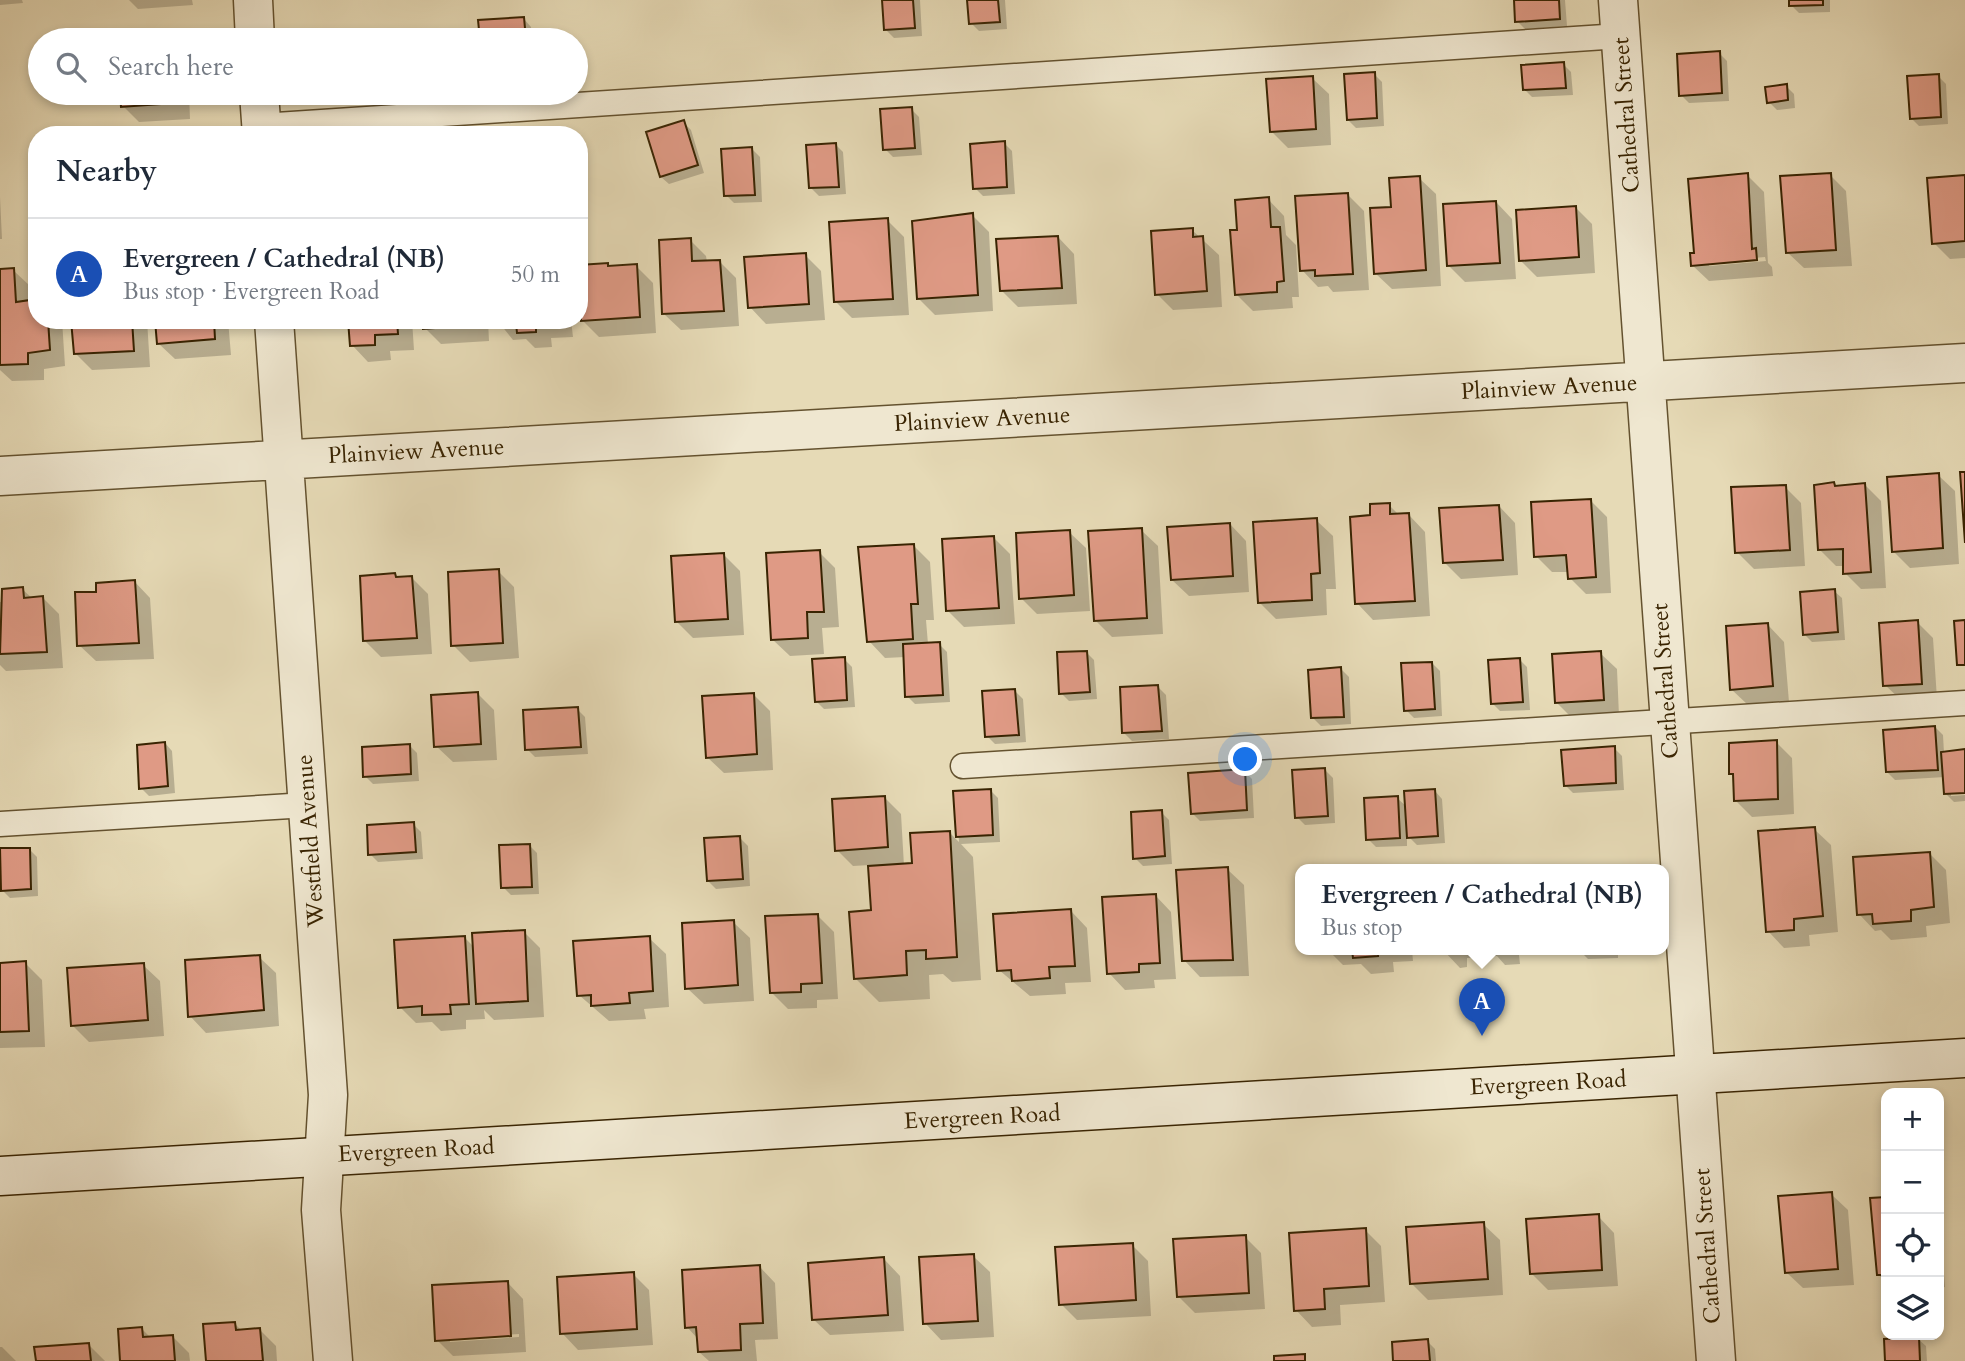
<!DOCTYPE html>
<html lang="en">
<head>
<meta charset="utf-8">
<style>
	body { margin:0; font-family:Cardo,serif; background:#f6f6f7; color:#1f2937 }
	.controls { position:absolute; right:21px; bottom:21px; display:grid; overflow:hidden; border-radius:14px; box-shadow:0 4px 10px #0003 }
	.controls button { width:63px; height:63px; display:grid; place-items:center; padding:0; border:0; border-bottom:2px solid #e0e1e3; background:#fff; color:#1f2937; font:35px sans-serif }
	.you { position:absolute; left:1246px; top:760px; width:24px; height:24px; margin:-18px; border:5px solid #fff; border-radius:50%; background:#1a73e8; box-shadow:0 0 0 10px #1a73e833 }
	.badge { display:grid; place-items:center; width:46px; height:46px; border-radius:50%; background:#b45309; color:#fff; font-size:23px; font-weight:700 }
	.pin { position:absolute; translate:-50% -58px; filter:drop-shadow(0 2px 4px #0008) }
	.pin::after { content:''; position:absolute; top:37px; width:24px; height:21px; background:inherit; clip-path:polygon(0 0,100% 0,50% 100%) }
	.popup { position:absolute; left:1295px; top:864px; width:374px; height:91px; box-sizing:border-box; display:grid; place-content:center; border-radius:14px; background:#fff; filter:drop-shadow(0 2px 5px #0005); font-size:23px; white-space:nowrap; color:#747a83 }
	.popup b { font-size:26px; color:#1f2937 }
	.popup::after { content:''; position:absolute; left:50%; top:100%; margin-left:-14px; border:14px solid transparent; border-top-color:#fff }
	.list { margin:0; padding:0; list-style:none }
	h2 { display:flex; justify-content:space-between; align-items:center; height:91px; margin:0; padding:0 28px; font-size:30px }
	h2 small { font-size:23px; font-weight:400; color:#747a83 }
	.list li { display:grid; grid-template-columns:46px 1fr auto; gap:21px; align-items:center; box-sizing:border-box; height:112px; padding:0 28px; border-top:2px solid #e0e1e3 }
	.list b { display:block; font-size:26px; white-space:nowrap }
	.list p { margin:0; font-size:23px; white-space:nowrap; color:#747a83 }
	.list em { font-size:23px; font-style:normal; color:#747a83 }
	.icon { flex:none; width:38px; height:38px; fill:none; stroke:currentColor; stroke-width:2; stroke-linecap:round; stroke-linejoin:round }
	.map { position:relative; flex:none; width:1965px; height:1361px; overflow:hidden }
	.search { position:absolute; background:#fff; box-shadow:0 4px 10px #0003; left:28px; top:28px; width:560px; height:77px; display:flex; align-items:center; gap:18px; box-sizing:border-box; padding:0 24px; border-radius:38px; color:#747a83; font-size:26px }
	.panel { position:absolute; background:#fff; box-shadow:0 4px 10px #0003; left:28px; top:126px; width:560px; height:203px; border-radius:28px }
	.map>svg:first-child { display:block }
	.shadow { fill:#0003; fill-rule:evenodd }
	.building { fill:#df9a85; stroke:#392402; stroke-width:2 }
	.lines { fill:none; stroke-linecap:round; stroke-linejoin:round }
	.lane-casing { stroke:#64522f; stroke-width:27 }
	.street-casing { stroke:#64522f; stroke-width:41 }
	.secondary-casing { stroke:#392402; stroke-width:41 }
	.lane { stroke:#efe7d0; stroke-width:24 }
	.street { stroke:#efe7d0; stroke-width:38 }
	.secondary { stroke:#efe7d0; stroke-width:38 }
	.labels { text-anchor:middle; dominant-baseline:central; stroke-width:5; stroke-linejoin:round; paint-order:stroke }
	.street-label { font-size:23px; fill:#392402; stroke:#efe7d0 }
</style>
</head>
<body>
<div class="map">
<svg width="1965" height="1361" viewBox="0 0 1965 1361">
	<rect width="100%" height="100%" fill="#e6dab6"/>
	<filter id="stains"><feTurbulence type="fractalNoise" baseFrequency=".00286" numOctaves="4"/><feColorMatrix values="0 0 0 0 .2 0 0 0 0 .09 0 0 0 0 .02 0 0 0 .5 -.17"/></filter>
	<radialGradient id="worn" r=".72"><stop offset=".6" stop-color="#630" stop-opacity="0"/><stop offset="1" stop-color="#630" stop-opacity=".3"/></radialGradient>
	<path class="shadow" d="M0,0H22L23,3L0,5Z
		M129,0H192L193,5L138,9Z
		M884,0H920L922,36L894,38L886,30Z
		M969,0H1005L1007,29L979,31L971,23Z
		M1515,0H1565L1567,26L1525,29L1517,21Z
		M1790,0H1830V12L1799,13L1791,5Z
		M524,19L531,27L532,40H482L480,22Z
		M1719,53L1727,61L1729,101L1689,103L1681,95Z
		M1563,64L1571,72L1573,95L1532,97L1524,89Z
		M1374,74L1382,82L1384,126L1356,128L1348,120Z
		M1938,76L1946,84L1948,124L1919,126L1911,118Z
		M1312,78L1329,94L1331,145L1288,148L1271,131Z
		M1786,86L1794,94L1795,108L1777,110L1769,102Z
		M122,93H189L190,119L139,122L123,106Z
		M323,93H370L371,100L331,102Z
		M911,109L919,117L922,155L893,157L885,149Z
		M683,122L691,130L704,173L669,184L661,177Z
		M1004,143L1012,151L1015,194L983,196L975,188Z
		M835,144L843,152L846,194L819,196L811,188Z
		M752,149L760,157L762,202L734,203L726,195Z
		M1747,175L1764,192L1768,263L1772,267L1773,276L1709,281L1692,265ZM1765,257L1766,261L1709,266V262Z
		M1830,175L1846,191L1852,266L1804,268L1787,252Z
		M1965,177V258L1950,259L1934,243Z
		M1419,178L1436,194L1441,286L1392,289L1375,273L1393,209Z
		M1347,194L1364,211L1369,290L1333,292L1328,286L1318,287L1302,270Z
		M0,197L2,239H0Z
		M1268,199L1284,216L1286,235L1296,245L1299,297H1292L1293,308L1253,311L1236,294L1239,231Z
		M1496,202L1512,219L1516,279L1465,282L1449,266Z
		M1576,208L1592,224L1595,273L1537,277L1520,260Z
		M972,215L989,232L993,311L935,315L918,298Z
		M887,220L904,237L909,315L852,318L836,302Z
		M1192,230L1219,255L1222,307L1173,310L1157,294Z
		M1058,237L1074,254L1077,304L1018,307L1002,291Z
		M690,240L706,256L707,262L719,261L736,278L739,326L681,330L664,314Z
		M805,255L821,271L825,320L766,324L750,307Z
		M636,266L653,283L656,333L599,337L582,320Z
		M13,270L30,286L37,320H62L65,366L44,369V380L12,381L0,370V271Z
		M73,320H147L150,367L92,370L75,353Z
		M156,320H228L231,355L175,359L158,343Z
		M350,320H412L414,350L390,351L391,360L368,362L352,345Z
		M424,320H488L489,341L441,344L425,328Z
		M497,320H571L573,337L551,338L552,347L535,348L526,339L513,340Z
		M1938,475L1955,491L1959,564L1910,568L1893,551Z
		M1834,484L1837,487L1865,485L1881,501L1886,588L1861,589L1845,573V566H1836L1820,550Z
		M1785,487L1801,503L1805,566L1754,569L1737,552Z
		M1590,500L1607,517L1611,593L1586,594L1570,578L1569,572H1552L1536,556Z
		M1389,505L1400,516L1409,515L1425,532L1430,616L1373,620L1357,603L1372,517Z
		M1499,506L1515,523L1518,575L1461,579L1444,562Z
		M1316,520L1333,536L1336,589H1326L1327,615L1276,619L1259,602Z
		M1230,524L1246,541L1249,592L1189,596L1172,580Z
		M1141,530L1158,546L1163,634L1112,637L1096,621Z
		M1069,532L1086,548L1090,611L1037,614L1021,598Z
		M994,538L1010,554L1015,624L964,627L948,611Z
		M914,546L930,562L934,620H926L928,644H939L947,652L950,702L915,704L907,696L905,657L885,658L869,641Z
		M819,552L835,568L839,627L822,628L824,654L790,656L773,640Z
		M723,554L740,571L744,635L693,638L676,621Z
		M498,571L514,587L519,658L470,662L453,645Z
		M395,575L398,579L412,578L428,594L432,654L381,657L365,641Z
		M134,581L150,598L154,659L96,661L79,645L98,594Z
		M22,589L33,599L43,598L59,614L63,668L6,671L0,665V602H6Z
		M1834,591L1842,598L1845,640L1812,642L1804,634Z
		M1917,622L1933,638L1937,699L1902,701L1885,685Z
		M1768,625L1784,642L1789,702L1748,705L1731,689Z
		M1086,652L1094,660L1097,699L1069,701L1061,693Z
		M1600,653L1617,669L1619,716L1573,719L1557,703Z
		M844,659L852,667L855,707L824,709L816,701Z
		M1519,659L1527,667L1530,710L1500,711L1492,703Z
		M1432,663L1440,671L1442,716L1414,718L1406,710Z
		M1341,669L1349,677L1351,724L1321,726L1313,718Z
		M1158,687L1166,695L1169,739L1132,741L1124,733Z
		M1015,691L1023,699L1026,742L995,744L987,736Z
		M478,694L494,710L497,760L453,762L436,746Z
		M754,695L770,711L773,770L724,773L707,757Z
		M577,709L585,717L588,754L535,757L527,749Z
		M1935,727L1943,735L1944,753L1965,751V791L1951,792V796L1965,795V801L1954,802L1946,794L1945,777L1895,780L1887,772Z
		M1776,742L1792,758L1794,814L1752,817L1736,801L1735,778L1730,773Z
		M165,743L172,751L175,793L149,796L141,788Z
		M409,745L417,753L419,781L373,784L365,776Z
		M1614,748L1622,756L1624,790L1573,793L1565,785Z
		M1325,770L1333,778L1335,823L1305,825L1297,817Z
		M1244,771L1252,779L1254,818L1200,821L1192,813Z
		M990,790L998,798L1000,842L961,844L973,857L981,980L952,982L943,974L929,975L930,999L879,1002L855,978L873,912L870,865L853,866L837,850L885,798L901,814L904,866L914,865L949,832L959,842L955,792Z
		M1435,791L1442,799L1445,843L1417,845L1407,835V846L1376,847L1368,839L1397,798L1407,807Z
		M1161,812L1169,820L1172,864L1143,866L1135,858Z
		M413,824L421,832L423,859L378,862L370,854Z
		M1814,829L1831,845L1838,932L1809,935L1810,946L1784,948L1768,931Z
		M740,838L748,846L750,886L716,889L708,881Z
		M529,845L537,853L539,894L511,895L503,887Z
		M29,849L37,857L38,896L10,898L2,890Z
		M1930,854L1946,870L1950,923L1926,926L1927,937L1891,940L1881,930L1875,931L1859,914Z
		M1227,869L1244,885L1249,976L1200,977L1184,960Z
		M1155,895L1171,912L1176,979L1154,980L1155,988L1125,990L1109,973Z
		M1071,911L1087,928L1091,982L1065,983L1066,994L1030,996L999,970Z
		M817,915L834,932L838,999L817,1000V1008L788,1009L772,993Z
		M733,922L750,938L754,1001L704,1004L687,988Z
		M524,932L540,948L544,1017L494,1020L484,1010L485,1019L466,1020V1029L441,1031L432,1022L416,1023L400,1007L464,937L474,947Z
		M649,938L666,954L669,1007L644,1009L646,1019L609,1021L579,995Z
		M1328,950H1396V954H1400L1399,950H1412L1413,961L1393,962L1394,972L1371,974L1361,964L1343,965Z
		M1443,950H1525V955H1519L1520,964L1505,965L1497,956L1467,958V967L1460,968Z
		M1570,950H1618V958L1588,959L1580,951Z
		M259,957L276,973L279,1026L206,1033L190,1016Z
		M25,963L42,980L45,1047L0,1048V964Z
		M143,965L160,981L164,1036L89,1042L72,1025Z
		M1831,1194L1848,1210L1854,1285L1803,1288L1786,1272Z
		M1886,1199V1282L1879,1275L1872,1200Z
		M1939,1212L1945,1287L1939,1288Z
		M1598,1216L1614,1233L1618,1286L1548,1290L1531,1273Z
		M1483,1224L1500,1240L1503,1295L1428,1300L1411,1283Z
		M1365,1230L1381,1246L1385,1302L1340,1305L1341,1325L1312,1327L1296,1310Z
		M1245,1237L1261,1253L1265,1309L1195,1313L1178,1296Z
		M1132,1245L1148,1261L1151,1316L1077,1320L1061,1304Z
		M973,1256L990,1272L994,1337L941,1340L925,1323Z
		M884,1259L900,1276L904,1331L830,1335L813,1319Z
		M759,1266L775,1283L778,1339L755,1340L757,1361H709L699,1352L698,1339L687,1327Z
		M633,1274L649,1290L653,1345L578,1350L562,1333Z
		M507,1282L523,1299L526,1352L453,1356L437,1340ZM519,1334V1337L450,1342V1338Z
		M234,1323L242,1331L260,1330L276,1346L277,1361H208Z
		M142,1329L151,1338L173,1337L189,1353L190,1361H122Z
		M1918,1339L1926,1346L1927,1361H1887Z
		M1427,1341L1435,1349L1436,1361H1395Z
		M89,1345L105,1361H37Z
		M0,1347H2L16,1361H0Z"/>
	<path class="building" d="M882,0H913L915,28L884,30Z
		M967,0H998L1000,22L969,24Z
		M1514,0H1559L1560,19L1515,22Z
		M1789,0H1823V5L1789,6Z
		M524,17L526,40H480L478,20Z
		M449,36L450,40H404V39Z
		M1720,51L1722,93L1679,96L1677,54Z
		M1564,62L1566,88L1523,90L1521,65Z
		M1375,72L1377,118L1347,120L1344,74Z
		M1939,74L1941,117L1910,119L1907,76Z
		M1313,76L1316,129L1270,132L1266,79Z
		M1787,84L1788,100L1767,103L1765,87Z
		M120,93H174V103L121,107Z
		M912,107L915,148L883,150L880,109Z
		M684,120L698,165L660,177L646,132Z
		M1005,141L1007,187L973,189L970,144Z
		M836,143L839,187L809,188L806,145Z
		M752,147L755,195L724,196L721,149Z
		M1748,173L1752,249L1756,248L1757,260L1691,266L1690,253H1694L1688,179Z
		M1831,173L1836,250L1786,253L1780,176Z
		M1965,175V241L1932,244L1927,178Z
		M1420,176L1426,270L1374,274L1370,208L1391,207L1389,178Z
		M1348,193L1353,274L1315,276V270L1300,271L1295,196Z
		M1269,197L1271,227H1280L1284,281L1277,282V292L1235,295L1230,230H1237L1235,200Z
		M1496,201L1500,263L1447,266L1443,204Z
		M1576,206L1579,257L1519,261L1516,210Z
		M973,213L978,295L917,299L912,221Z
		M888,218L893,299L834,302L829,222Z
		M1193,228V237L1203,236L1207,291L1155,295L1151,231Z
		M1058,236L1062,288L1000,291L996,239Z
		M691,238L692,261L720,260L724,311L662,314L659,240Z
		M806,253L809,304L748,308L744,257Z
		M608,263V266L637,264L640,317L581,321L579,265Z
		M14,268L16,302L37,299V320H48L50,350L28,353V364L0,365V269Z
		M71,320H132L134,351L74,354Z
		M155,320H214L215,339L157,344Z
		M348,320H397L398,334L375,335V345L350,346Z
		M423,320H473L474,325L423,329Z
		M495,320H557V321L536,322V332L517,333L516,323L495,325Z
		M1960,472H1965V543Z
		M1939,473L1943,548L1892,552L1887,477Z
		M1834,482L1835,486L1865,483L1871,572L1843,574V549L1818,550L1814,485Z
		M1786,485L1790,550L1735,553L1731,487Z
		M1591,499L1596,577L1568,579L1566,555L1534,557L1531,502Z
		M1390,503V514L1409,513L1415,601L1355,604L1350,517L1370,515V504Z
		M1499,505L1503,560L1443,563L1439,508Z
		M1317,518L1320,573L1311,574L1312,600L1258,603L1253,522Z
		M1230,523L1233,576L1171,580L1167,527Z
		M1142,528L1147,618L1094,621L1088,531Z
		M1070,530L1074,595L1019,599L1016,533Z
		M994,536L999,608L946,611L942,539Z
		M914,544L918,604H911L913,639L867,642L858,547Z
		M820,550L824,612H807L808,638L771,640L766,553Z
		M724,553L728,619L675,622L671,556Z
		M499,569L503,643L451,646L448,572Z
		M395,573L396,577L412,576L417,638L363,641L360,576Z
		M135,580L139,643L77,646L75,592H96V583Z
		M23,587L24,598L43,596L47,652L0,654L2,589Z
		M1835,589L1838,632L1803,635L1800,592Z
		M1918,620L1922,684L1883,686L1879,623Z
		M1965,620V665H1957L1954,621Z
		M1768,623L1773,686L1730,690L1726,626Z
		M940,642L943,695L905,697L903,644Z
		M1087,651L1090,692L1059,694L1057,652Z
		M1601,651L1604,700L1555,703L1552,654Z
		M845,657L847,700L815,702L812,659Z
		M1520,658L1523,702L1491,704L1488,660Z
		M1432,662L1435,709L1404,711L1401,663Z
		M1341,667L1344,717L1311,718L1308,670Z
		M1158,685L1162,731L1122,733L1120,687Z
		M1015,689L1019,735L985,737L982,691Z
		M478,692L481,744L434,747L431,695Z
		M754,693L757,754L706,758L702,696Z
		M578,707L581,747L525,750L523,710Z
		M1935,726L1938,770L1886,772L1883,730Z
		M1777,740L1778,799L1734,801L1733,774H1729V743Z
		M165,742L168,786L139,789L137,745Z
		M410,744L411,774L363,777L362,747Z
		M1615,746L1616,783L1564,786L1561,750Z
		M1965,749V793L1944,794L1941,752Z
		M1325,768L1328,816L1295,818L1292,770Z
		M1245,769L1247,810L1191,814L1188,773Z
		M991,789L993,835L956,837L953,791Z
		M1435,789L1438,836L1407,838L1404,791Z
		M885,796L888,847L835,851L832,799Z
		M1398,796L1400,838L1366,840L1364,798Z
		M1162,810L1165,856L1133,859L1131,812Z
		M414,822L416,852L368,855L367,825Z
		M1815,827L1823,916L1794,919V930L1766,932L1758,831Z
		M950,831L957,957L926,959V950L906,951L907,975L854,979L849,912L871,910L868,866L912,863L910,833Z
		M740,836L743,879L707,881L704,838Z
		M530,844L532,887L501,888L499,845Z
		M0,848H30L31,889L1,891Z
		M1930,852L1934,907L1911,910V921L1873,924L1872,914L1857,915L1853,857Z
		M1228,867L1233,960L1182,961L1176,870Z
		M1156,894L1160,963L1139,964V972L1107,974L1102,897Z
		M1071,909L1075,966L1049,967L1050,978L1012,981L1011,970L997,971L993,914Z
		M818,914L822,983L801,984V992L770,993L765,916Z
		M734,920L738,985L685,989L682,923Z
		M525,930L528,1001L476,1004L472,933Z
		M465,936L469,1004L450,1005L451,1014L422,1015V1006L398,1008L394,940Z
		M650,936L653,991L629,993L630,1003L591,1006V995L577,996L573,941Z
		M1352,950H1378V956L1353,958Z
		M260,955L264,1010L188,1017L185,960Z
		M26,961L29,1031L0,1032V963Z
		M144,963L148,1020L71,1026L67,968Z
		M1832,1192L1838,1269L1785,1273L1778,1196Z
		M1886,1197V1275H1877L1870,1198Z
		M1599,1214L1602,1270L1530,1274L1526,1219Z
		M1484,1222L1488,1279L1410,1284L1406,1227Z
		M1366,1228L1369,1286L1324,1289L1325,1309L1294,1311L1289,1233Z
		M1246,1235L1249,1293L1177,1297L1173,1239Z
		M1133,1243L1136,1300L1059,1305L1055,1247Z
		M974,1254L978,1321L923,1324L919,1257Z
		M884,1257L888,1315L812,1320L808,1263Z
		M760,1265L763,1323L740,1324L741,1350L698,1352L696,1327L685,1328L682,1270Z
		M634,1272L637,1329L560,1334L557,1277Z
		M508,1281L511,1336L435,1341L432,1285Z
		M235,1322L236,1330L260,1328L263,1361H206L203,1324Z
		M142,1327L143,1337L173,1335L175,1361H120L118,1329Z
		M1919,1337L1920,1361H1885L1884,1339Z
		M1428,1339L1430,1361H1393L1392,1342Z
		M89,1343L91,1361H36L34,1347Z
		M1305,1354V1361H1274V1356Z"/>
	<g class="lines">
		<g class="lane-casing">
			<path id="lane" d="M261,126L1620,36
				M963,766L1965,703
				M0,824L307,805"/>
		</g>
		<g class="street-casing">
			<path id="street" d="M253,0L255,40
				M1618,0L1716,1361
				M259,93L262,135
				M274,320L328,1095L321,1210L333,1361
				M0,476L1965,363"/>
		</g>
		<g class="secondary-casing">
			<path id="secondary" d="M0,1176L1965,1058"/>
		</g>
		<use href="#lane" class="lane"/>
		<use href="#street" class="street"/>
		<use href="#secondary" class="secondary"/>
	</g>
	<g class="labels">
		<g class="street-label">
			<text transform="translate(1626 115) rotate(-94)">Cathedral Street</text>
			<text transform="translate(1549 387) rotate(-3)">Plainview Avenue</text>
			<text transform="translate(982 419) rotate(-3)">Plainview Avenue</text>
			<text transform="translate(416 451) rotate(-3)">Plainview Avenue</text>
			<text transform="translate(1665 681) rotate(-94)">Cathedral Street</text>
			<text transform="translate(310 841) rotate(-94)">Westfield Avenue</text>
			<text transform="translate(1548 1083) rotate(-3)">Evergreen Road</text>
			<text transform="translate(982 1117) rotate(-3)">Evergreen Road</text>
			<text transform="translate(416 1150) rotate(-3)">Evergreen Road</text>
			<text transform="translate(1707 1246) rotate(-94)">Cathedral Street</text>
		</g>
	</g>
	<rect width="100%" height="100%" filter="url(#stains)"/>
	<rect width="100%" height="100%" fill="url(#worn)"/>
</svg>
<div class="controls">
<button>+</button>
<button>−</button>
<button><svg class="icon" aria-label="locate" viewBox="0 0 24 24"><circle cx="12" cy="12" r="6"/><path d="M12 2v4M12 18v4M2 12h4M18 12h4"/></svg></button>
<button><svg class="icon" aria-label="layers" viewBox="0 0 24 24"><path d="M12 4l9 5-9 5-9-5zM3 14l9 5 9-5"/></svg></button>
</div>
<div class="you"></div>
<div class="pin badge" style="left:1482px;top:1036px;background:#1a4fb4">A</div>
<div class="popup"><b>Evergreen / Cathedral (NB)</b>Bus stop</div>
<div class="search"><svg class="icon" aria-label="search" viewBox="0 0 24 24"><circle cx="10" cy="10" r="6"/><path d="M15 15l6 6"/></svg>Search here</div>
<section class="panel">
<h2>Nearby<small></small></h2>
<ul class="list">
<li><span class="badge" style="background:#1a4fb4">A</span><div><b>Evergreen / Cathedral (NB)</b><p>Bus stop · Evergreen Road</p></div><em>50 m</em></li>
</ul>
</section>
</div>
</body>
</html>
